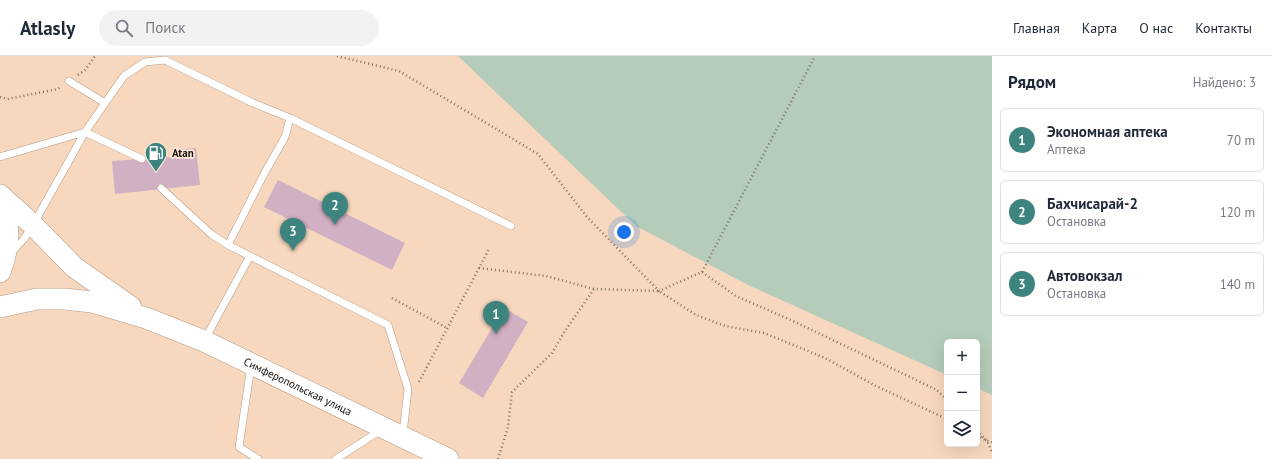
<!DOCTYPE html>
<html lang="ru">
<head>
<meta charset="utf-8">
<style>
	body { margin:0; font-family:"PT Sans",sans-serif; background:#f2f2f3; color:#1f2937 }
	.controls { position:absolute; right:12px; bottom:12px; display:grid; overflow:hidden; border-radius:6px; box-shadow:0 4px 16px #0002 }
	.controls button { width:36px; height:36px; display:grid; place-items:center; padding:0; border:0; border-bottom:1px solid #e0e1e3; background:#fff; color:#1f2937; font:20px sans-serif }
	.you { position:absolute; left:624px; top:176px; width:14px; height:14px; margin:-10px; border:3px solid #fff; border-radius:50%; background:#1a73e8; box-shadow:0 0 0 6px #1a73e833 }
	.badge { display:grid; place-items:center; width:26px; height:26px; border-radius:50%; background:#3d847f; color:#fff; font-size:13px; font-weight:700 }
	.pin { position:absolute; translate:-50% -33px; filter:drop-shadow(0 1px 2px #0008) }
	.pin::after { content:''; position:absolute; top:21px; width:14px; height:12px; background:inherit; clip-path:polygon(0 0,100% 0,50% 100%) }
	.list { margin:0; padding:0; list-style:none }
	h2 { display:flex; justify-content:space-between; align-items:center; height:52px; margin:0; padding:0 16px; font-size:17px }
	h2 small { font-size:13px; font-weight:400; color:#747a83 }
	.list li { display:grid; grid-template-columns:26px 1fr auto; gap:12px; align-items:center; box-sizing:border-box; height:64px; margin:0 8px 8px; padding:0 8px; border:1px solid #e0e1e3; border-radius:6px }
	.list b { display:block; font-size:15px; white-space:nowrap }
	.list p { margin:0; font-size:13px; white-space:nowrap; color:#747a83 }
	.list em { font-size:13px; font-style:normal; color:#747a83 }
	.icon { flex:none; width:22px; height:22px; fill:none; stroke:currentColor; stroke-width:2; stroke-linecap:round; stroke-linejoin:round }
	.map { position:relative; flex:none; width:992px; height:403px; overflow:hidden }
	header { display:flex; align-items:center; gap:24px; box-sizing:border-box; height:56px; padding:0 20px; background:#fff; border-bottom:1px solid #e0e1e3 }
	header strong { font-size:19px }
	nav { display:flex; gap:22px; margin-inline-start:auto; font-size:14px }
	.search { width:280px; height:36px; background:#f2f2f3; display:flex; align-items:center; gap:10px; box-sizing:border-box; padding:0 14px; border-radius:22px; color:#747a83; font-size:15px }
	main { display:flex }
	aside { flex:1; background:#fff }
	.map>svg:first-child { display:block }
	.green { fill:#b4ccb9 }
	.building { fill:#d2b0c3 }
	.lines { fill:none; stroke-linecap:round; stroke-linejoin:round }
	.service-casing { stroke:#b59980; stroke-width:8 }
	.secondary-casing { stroke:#b59980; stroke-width:22 }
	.path { stroke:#84705f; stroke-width:2.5; stroke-dasharray:1 3; stroke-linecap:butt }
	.service { stroke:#fff; stroke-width:7 }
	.secondary { stroke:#fff; stroke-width:21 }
	.labels { text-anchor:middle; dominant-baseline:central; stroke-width:3.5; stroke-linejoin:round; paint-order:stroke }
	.poi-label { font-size:11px; font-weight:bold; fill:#1a1007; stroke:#fbe8d8; text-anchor:start }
	.street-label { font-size:11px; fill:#1a1007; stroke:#fbe8d8 }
</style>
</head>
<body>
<header>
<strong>Atlasly</strong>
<div class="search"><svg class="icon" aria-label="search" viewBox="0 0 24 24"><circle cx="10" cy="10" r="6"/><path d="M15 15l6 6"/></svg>Поиск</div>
<nav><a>Главная</a><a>Карта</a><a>О нас</a><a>Контакты</a></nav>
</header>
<main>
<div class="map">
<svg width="992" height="403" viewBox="0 0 992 403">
	<rect width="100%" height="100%" fill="#f7d8be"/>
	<path class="green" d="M458,0H992V339L977,332V286H947V319L748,229L636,170Z"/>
	<path class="building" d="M196,92L200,129L115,138L112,105L182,100L181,93Z
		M278,124L405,187L392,214L264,151Z
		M504,252L528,266L483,342L459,327Z"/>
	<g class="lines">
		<g class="service-casing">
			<path id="service" d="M69,25L105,47
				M290,62L511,170
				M0,101L85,76L142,103
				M161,132L211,178L228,189L388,269L408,333L403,378
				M12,196L24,183L33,169L85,76L124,20L145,6L165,4L253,47L290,62L285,81L264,118L228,189
				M205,283L250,200
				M251,310L239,391L258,403
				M336,403L381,374"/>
		</g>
		<g class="secondary-casing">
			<g id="secondary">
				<path d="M1,140L33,169L74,211L131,251"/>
				<path d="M0,216C10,190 11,165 0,139"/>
				<path id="s1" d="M0,251L37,243H65L92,246L146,262L204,285L448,403"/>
			</g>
		</g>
		<path class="path" d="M337,0L399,15L538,98L587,161L659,235L702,216L736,240L793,265L937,334L947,344
			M78,19L85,14L95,0
			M0,41L7,43L58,33L61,30
			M479,212L546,220L594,233L659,235L696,259L725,270L764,277L825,302L876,330L947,363
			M702,216L815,0
			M392,242L447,272
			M419,326L489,193
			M977,375L987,385L992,396
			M977,379L987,385L992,386
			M498,403L508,371L512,336L552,297L565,275L594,233"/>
		<use href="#service" class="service"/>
		<use href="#secondary" class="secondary"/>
	</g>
	<defs>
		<g id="fuel-pin" transform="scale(1.15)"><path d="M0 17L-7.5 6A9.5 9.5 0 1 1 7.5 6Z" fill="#3d847f" stroke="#fbe8d8"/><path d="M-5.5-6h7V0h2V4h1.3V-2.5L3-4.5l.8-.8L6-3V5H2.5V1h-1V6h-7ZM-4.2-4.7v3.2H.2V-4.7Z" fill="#fff"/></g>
	</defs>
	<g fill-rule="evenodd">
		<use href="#fuel-pin" x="156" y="97"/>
	</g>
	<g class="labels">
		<g class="poi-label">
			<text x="172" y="97">Atan</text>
		</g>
		<g class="street-label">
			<text stroke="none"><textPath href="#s1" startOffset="316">Симферопольская улица</textPath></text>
		</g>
	</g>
</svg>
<div class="controls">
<button>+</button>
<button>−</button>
<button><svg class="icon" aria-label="layers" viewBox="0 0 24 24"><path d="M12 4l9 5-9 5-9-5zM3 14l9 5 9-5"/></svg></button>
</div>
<div class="you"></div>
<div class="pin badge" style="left:496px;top:278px">1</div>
<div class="pin badge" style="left:335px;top:169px">2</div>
<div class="pin badge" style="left:293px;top:195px">3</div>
</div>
<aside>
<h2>Рядом<small>Найдено: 3</small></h2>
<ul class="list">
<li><span class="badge">1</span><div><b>Экономная аптека</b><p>Аптека</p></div><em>70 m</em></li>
<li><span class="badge">2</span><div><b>Бахчисарай-2</b><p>Остановка</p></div><em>120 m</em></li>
<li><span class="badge">3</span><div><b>Автовокзал</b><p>Остановка</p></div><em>140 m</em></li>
</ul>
</aside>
</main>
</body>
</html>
